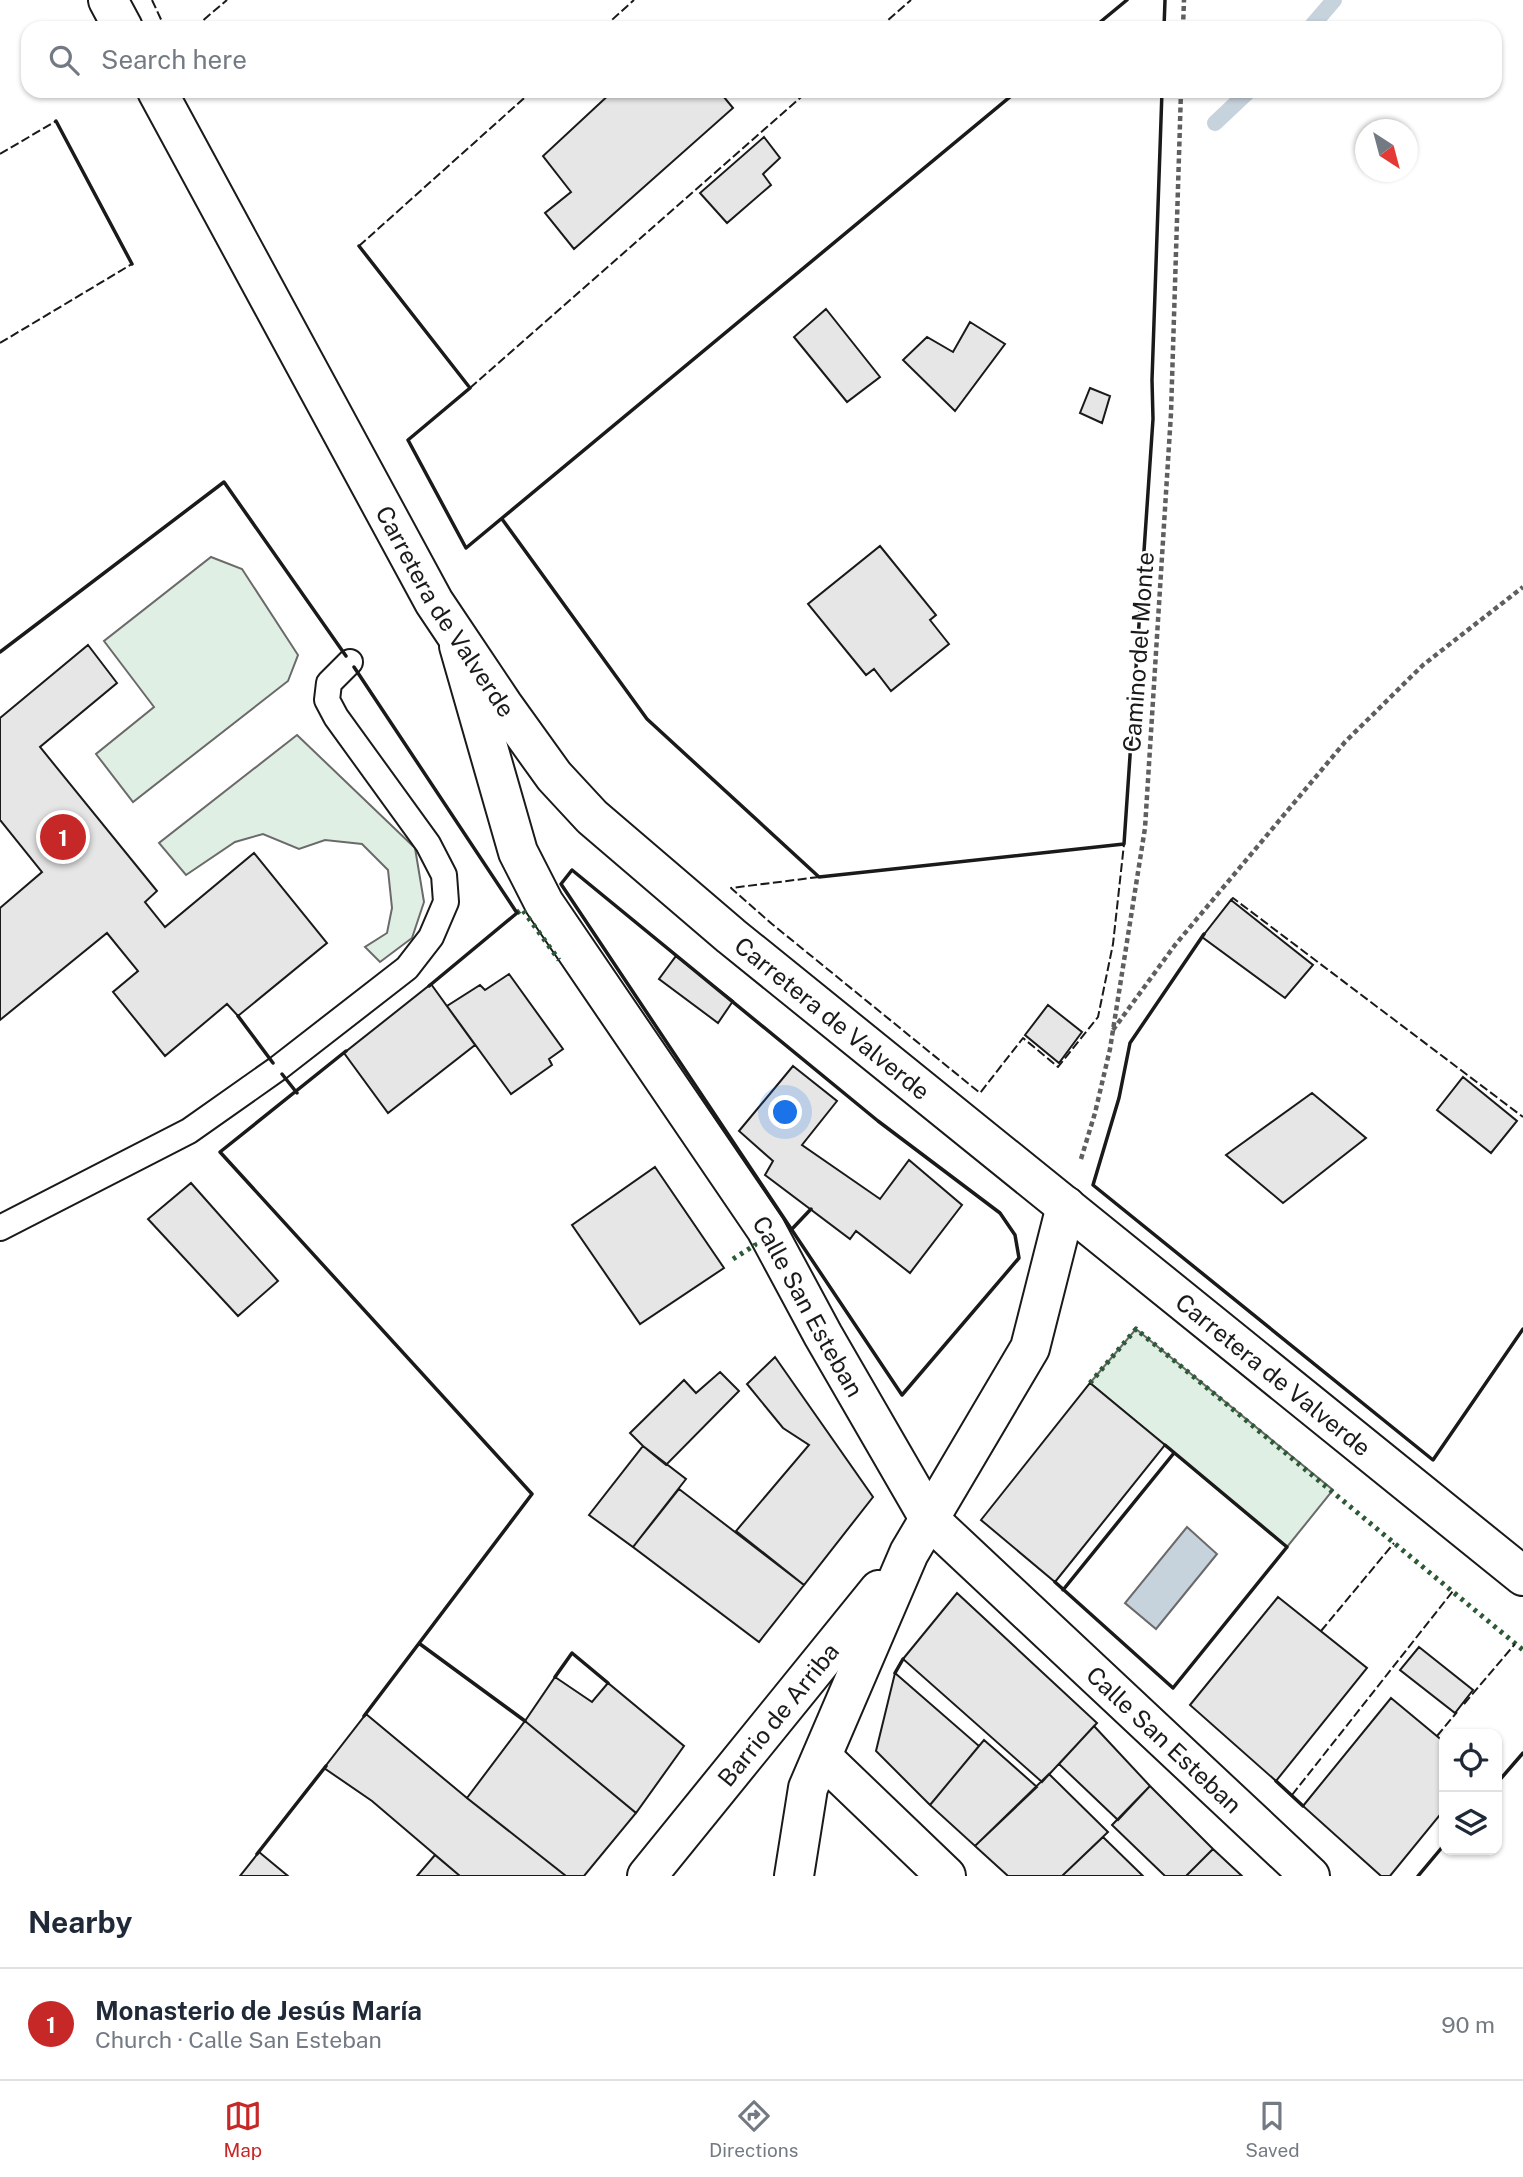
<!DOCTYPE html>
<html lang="en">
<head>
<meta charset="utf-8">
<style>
	body { margin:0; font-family:"Public Sans",sans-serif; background:#f6f6f7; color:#1f2937 }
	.controls { position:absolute; right:21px; bottom:21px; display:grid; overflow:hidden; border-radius:14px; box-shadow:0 2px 5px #0004 }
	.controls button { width:63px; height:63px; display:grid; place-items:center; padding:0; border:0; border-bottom:2px solid #e0e1e3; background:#fff; color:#1f2937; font:35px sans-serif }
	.compass { position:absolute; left:1355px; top:119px; width:63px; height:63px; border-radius:50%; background:#fff; box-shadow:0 2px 5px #0004; rotate:144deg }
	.you { position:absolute; left:786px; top:1113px; width:24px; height:24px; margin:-18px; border:5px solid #fff; border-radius:50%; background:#1a73e8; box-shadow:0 0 0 10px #1a73e833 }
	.badge { display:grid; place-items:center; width:46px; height:46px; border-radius:50%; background:#c62828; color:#fff; font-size:23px; font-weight:700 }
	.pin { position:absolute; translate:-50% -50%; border:4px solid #fff; box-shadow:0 2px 7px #0006 }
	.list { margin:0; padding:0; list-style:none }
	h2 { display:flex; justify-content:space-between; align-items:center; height:91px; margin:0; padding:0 28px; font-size:30px }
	h2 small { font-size:23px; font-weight:400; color:#747a83 }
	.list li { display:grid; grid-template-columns:46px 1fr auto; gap:21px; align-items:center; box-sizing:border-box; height:112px; padding:0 28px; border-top:2px solid #e0e1e3 }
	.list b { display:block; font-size:26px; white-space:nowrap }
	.list p { margin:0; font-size:23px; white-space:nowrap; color:#747a83 }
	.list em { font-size:23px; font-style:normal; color:#747a83 }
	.icon { flex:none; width:38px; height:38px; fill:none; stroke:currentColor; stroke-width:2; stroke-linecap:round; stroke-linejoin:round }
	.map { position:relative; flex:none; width:1523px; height:1876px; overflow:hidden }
	.search { position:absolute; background:#fff; box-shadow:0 2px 5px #0004; left:21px; right:21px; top:21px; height:77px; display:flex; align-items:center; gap:18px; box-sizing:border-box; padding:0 24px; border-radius:21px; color:#747a83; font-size:26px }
	.sheet { height:203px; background:#fff }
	nav { display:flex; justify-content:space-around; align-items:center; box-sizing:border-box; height:98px; border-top:2px solid #e0e1e3; background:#fff; font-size:19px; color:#747a83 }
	nav a { display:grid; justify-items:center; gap:4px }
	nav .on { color:#c62828 }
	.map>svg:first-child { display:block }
	.green { fill:#e0efe3; stroke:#6a6a6a; stroke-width:2 }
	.water { fill:#c6d2dc; stroke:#6a6a6a; stroke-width:2 }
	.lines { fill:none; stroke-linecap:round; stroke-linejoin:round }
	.stream { stroke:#c6d2dc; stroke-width:16 }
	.building { fill:#e6e6e6; stroke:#1a1a1a; stroke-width:2 }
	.lane-casing { stroke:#1a1a1a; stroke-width:28 }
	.street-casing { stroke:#1a1a1a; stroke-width:42 }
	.secondary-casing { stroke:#1a1a1a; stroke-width:42 }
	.path { stroke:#5f5f5f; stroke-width:4.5; stroke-dasharray:5 3.5; stroke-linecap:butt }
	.lane { stroke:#fff; stroke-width:24 }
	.street { stroke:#fff; stroke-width:38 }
	.secondary { stroke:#fff; stroke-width:38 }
	.hedge { stroke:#2b5a34; stroke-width:5; stroke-dasharray:3.5 5; stroke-linecap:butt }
	.fence { stroke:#1a1a1a; stroke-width:2; stroke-dasharray:9 3.5; stroke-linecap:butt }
	.wall { stroke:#1a1a1a; stroke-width:3.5 }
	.labels { text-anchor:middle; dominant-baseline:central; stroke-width:5; stroke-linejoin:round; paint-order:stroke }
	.street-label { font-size:24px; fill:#1a1a1a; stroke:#fff }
</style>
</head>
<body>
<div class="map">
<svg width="1523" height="1876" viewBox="0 0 1523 1876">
	<rect width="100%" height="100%" fill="#fff"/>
	<path class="green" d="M211,557L242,569L298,655L288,681L133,802L96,754L154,707L104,641Z
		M297,735L415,848L424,902L412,938L380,962L365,947L387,933L392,908L388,870L362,844L325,840L299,849L263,834L235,842L186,875L159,843Z
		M1136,1329L1333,1490L1287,1547L1090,1383Z"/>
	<path class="water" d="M1187,1527L1217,1554L1156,1629L1125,1603Z"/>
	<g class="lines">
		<path class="stream" d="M1310,28L1334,0
			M1215,123L1249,91"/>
	</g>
	<path class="building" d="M613,91H719L733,108L574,249L545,213L571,192L543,156Z
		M764,137L780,158L763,174L771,185L727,223L700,193Z
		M826,309L880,377L847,402L794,337Z
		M970,322L1005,344L955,411L903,360L927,337L953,352Z
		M1090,388L1110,396L1102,423L1080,413Z
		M880,546L936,615L930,620L949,644L891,691L874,669L866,675L808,604Z
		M88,645L117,683L40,747L157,891L145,902L165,927L254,853L327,943L238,1016L227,1004L165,1056L113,992L138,971L107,933L0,1020V908L42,872L0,820V718Z
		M1231,900L1313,965L1285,998L1202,937Z
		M676,956L733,1001L718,1023L659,979Z
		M509,974L563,1049L549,1059L552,1065L511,1094L447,1006L480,985L485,990Z
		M431,984L475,1045L388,1113L344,1053Z
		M1048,1005L1082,1032L1059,1063L1025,1035Z
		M793,1066L837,1101L802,1145L880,1199L909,1160L962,1205L910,1273L856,1231L850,1239L765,1175L773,1161L739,1131Z
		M1463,1077L1517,1121L1491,1153L1437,1110Z
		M1312,1093L1366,1138L1283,1203L1226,1155Z
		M655,1167L724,1268L640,1324L572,1225Z
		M191,1183L278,1281L238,1316L148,1219Z
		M775,1357L873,1497L804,1585L736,1531L809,1445L783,1428L747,1384Z
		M720,1372L739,1391L666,1465L643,1446L630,1433L684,1380L696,1393Z
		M1090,1383L1165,1445L1055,1582L981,1520Z
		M643,1446L686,1479L633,1547L589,1515Z
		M679,1489L804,1585L759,1642L633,1547Z
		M957,1593L1097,1723L1042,1782L903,1659Z
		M1278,1597L1367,1668L1276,1781L1190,1705Z
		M1419,1647L1473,1690L1455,1713L1400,1670Z
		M895,1673L979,1746L930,1805L876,1751Z
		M555,1677L592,1702L608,1683L684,1746L636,1813L525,1721Z
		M1391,1698L1444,1742V1810L1390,1876H1381L1303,1806Z
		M366,1714L467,1798L566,1876H460L372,1801L324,1768Z
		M525,1721L636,1813L584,1876H566L467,1798Z
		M1094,1726L1150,1786L1118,1820L1059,1764Z
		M984,1740L1037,1787L975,1846L930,1805Z
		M1049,1774L1108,1832L1062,1876H1008L975,1846Z
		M1150,1786L1213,1849L1186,1876H1165L1112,1825Z
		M1103,1837L1143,1876H1062Z
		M1213,1849L1242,1876H1186Z
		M259,1852L288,1876H240Z
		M435,1855L460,1876H417Z"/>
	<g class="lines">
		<g class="lane-casing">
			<path id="lane" d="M0,1228L189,1131L277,1069L407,968L431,937L446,902L444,875L428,844L336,717L327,700L329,683L350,662"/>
		</g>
		<g class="street-casing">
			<g id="street">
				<path id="s1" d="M459,646L518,852L544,903L766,1229L823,1335L930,1520L1310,1876"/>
				<path d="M822,1757L946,1876"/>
				<path id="s2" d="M647,1876L879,1590"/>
				<path d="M794,1876L808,1788L909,1553L1030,1348L1066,1206"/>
			</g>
		</g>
		<g class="secondary-casing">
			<g id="secondary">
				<path d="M108,0L123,28"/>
				<path id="s3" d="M157,91L434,602L503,705L554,776L592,817L731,936L1523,1576"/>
			</g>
		</g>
		<path class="path" d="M1183,28L1184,0
			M1113,1030L1175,945L1345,742L1423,665L1523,587
			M1081,1159L1095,1113L1110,1049L1145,828L1171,413L1181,91"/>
		<use href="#lane" class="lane"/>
		<use href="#street" class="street"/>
		<use href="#secondary" class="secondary"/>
		<path class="hedge" d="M517,913L522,909L559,960
			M733,1259L755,1245L754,1243
			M1090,1383L1136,1329L1523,1650"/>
		<path class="fence" d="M152,0L165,28
			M194,28L227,0
			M603,28L634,0
			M879,28L911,0
			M0,154L56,121
			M359,246L532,91
			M0,343L132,264
			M470,388L808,91
			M819,877L731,888L772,924L980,1093L1023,1038L1058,1067L1098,1017L1113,944L1124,844
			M1231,900L1233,898L1523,1117
			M1321,1631L1394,1543
			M1464,1704L1515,1644
			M1437,1736L1457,1712
			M1292,1795L1453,1591"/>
		<path class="wall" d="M1093,28L1127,0
			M1164,28L1165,0
			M56,121L132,264
			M359,246L470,388L408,440L466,548L1017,91
			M502,519L647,719L819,877L1124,844L1153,419L1152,380L1162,91
			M0,652L224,482L346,656
			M354,667L517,913L429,986
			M572,870L878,1121L1000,1213L1015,1235L1019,1258L902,1395L561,884Z
			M1204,934L1130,1043L1119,1098L1093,1185L1433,1460L1523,1329
			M238,1016L273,1063
			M346,1051L220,1152L532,1494L364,1716
			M282,1074L297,1093
			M792,1229L811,1209
			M1055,1582L1173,1688L1287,1547L1165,1445
			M1063,1590L1174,1453
			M420,1644L525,1721
			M895,1673L903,1659
			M555,1677L572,1653L608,1683
			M1276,1781L1303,1806
			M1497,1783L1523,1753
			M257,1854L326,1766
			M1418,1876L1444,1845"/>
	</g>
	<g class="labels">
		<g class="street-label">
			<text stroke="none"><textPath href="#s3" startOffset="595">Carretera de Valverde</textPath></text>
			<text transform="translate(1138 652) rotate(-86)">Camino del Monte</text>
			<text stroke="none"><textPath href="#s3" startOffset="1162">Carretera de Valverde</textPath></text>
			<text stroke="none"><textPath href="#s1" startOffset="754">Calle San Esteban</textPath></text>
			<text stroke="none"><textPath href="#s3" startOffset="1729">Carretera de Valverde</textPath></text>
			<text stroke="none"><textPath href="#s2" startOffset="208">Barrio de Arriba</textPath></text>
			<text stroke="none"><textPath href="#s1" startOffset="1321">Calle San Esteban</textPath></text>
		</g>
	</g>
</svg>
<div class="controls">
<button><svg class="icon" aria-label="locate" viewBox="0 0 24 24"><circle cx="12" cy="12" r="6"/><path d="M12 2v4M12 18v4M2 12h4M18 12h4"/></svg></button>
<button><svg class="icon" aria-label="layers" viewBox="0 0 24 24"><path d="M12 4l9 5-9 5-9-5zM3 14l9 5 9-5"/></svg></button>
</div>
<svg class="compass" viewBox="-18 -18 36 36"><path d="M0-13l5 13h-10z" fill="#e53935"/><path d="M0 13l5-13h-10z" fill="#747a83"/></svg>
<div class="you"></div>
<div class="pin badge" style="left:63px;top:837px">1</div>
<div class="search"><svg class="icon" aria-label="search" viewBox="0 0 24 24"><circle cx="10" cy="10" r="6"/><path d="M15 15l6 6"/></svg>Search here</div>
</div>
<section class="sheet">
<h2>Nearby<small></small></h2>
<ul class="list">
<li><span class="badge">1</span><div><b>Monasterio de Jesús María</b><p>Church · Calle San Esteban</p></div><em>90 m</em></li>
</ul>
</section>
<nav>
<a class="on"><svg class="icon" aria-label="map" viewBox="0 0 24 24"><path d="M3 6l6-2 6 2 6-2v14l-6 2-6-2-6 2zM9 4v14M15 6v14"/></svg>Map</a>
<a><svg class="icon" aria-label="directions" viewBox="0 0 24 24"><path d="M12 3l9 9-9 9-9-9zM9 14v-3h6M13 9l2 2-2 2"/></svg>Directions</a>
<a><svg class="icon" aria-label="saved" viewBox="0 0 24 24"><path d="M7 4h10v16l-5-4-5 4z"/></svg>Saved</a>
</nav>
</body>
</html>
